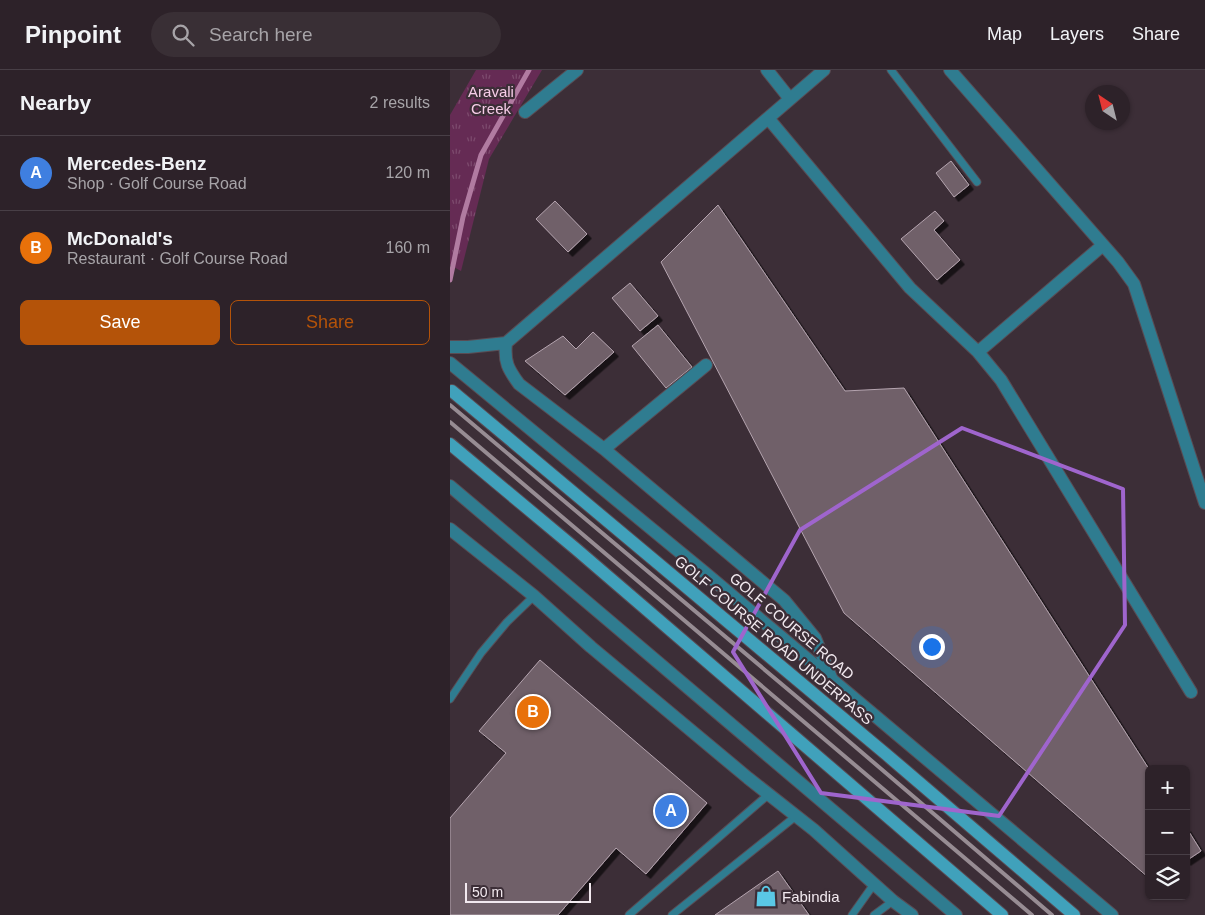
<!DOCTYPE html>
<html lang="en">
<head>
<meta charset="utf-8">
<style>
	body { margin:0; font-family:Arial,sans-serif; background:#392f35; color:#f1f3f6 }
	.controls { position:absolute; right:15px; bottom:15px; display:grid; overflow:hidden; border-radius:8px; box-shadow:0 1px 4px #0004 }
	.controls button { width:45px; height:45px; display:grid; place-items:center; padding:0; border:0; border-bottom:1px solid #483f46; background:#2d2229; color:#f1f3f6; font:25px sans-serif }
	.compass { position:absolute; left:635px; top:15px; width:45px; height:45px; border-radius:50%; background:#2d2229; box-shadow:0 1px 4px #0004; rotate:325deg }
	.scale { position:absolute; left:15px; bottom:12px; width:126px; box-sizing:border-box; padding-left:5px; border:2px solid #f2e9ef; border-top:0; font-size:14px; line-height:18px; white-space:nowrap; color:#f2e9ef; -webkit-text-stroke:4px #3c2e37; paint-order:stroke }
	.you { position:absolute; left:481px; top:576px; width:18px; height:18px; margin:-12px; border:4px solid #fff; border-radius:50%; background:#1a73e8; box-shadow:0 0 0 8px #1a73e833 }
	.badge { display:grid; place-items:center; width:32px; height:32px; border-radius:50%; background:#b45309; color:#fff; font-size:16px; font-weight:700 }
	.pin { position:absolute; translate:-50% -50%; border:2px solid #fff; box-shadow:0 1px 5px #0006 }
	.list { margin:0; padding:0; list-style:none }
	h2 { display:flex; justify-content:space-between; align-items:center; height:65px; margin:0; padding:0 20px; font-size:21px }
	h2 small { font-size:16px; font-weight:400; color:#a7a4a8 }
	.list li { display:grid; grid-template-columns:32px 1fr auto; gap:15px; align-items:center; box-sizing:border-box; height:75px; padding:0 20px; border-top:1px solid #483f46 }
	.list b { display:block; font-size:19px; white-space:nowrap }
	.list p { margin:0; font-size:16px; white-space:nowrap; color:#a7a4a8 }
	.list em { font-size:16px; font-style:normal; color:#a7a4a8 }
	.actions { display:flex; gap:10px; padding:15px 20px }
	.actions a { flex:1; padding:11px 0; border:1px solid #b45309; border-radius:8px; text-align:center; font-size:18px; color:#b45309 }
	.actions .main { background:#b45309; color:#fff }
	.icon { flex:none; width:28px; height:28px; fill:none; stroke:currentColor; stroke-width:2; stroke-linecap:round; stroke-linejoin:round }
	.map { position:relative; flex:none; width:755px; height:845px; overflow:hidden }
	header { display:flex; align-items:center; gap:30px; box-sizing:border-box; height:70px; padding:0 25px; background:#2d2229; border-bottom:1px solid #483f46 }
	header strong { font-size:24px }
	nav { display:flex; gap:28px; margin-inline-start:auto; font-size:18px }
	.search { width:350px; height:45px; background:#392f35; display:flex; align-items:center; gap:12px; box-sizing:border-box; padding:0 18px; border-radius:28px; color:#a7a4a8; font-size:19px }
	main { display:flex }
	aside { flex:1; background:#2d2229 }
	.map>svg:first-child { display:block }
	.park { fill:url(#park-tufts) }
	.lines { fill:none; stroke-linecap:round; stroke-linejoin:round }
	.stream { stroke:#b17ba1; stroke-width:5 }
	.building { fill:#6f6069; stroke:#b5a4af; filter:url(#shadow) }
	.service-casing { stroke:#594c54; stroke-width:9 }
	.minor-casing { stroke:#594c54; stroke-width:14 }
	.tertiary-casing { stroke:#594c54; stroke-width:14 }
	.secondary-casing { stroke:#594c54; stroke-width:14 }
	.service { stroke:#2f7c90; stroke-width:7 }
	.minor { stroke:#2f7c90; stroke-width:12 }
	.tertiary { stroke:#2f7c90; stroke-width:12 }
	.secondary { stroke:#40a1bb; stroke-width:12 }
	.rail { stroke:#978c93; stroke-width:4 }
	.marked { fill:none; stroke:#9f65cd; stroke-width:4; stroke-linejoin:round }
	.labels { text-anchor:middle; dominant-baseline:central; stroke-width:4.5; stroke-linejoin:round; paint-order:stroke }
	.park-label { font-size:15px; fill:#f6cce7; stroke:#3c2e37 }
	.street-label { font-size:15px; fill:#f2e9ef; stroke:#3c2e37 }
	.poi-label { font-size:15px; fill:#f2e9ef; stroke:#3c2e37; text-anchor:start }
</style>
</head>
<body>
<header>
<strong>Pinpoint</strong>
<div class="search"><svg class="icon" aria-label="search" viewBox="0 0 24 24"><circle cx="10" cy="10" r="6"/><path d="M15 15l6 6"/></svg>Search here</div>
<nav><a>Map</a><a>Layers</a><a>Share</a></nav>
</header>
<main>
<aside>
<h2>Nearby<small>2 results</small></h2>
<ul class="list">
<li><span class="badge" style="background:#3f7fe0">A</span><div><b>Mercedes-Benz</b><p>Shop · Golf Course Road</p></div><em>120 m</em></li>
<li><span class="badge" style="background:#e8710a">B</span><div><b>McDonald's</b><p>Restaurant · Golf Course Road</p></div><em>160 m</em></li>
</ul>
<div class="actions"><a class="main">Save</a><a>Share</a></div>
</aside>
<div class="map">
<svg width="755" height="845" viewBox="0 0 755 845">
	<defs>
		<pattern id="park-tufts" width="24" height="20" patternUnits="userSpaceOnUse" patternTransform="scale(1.25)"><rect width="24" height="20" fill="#652b54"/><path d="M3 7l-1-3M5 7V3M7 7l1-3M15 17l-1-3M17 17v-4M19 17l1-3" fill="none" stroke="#7c4a6d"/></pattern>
		<filter id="shadow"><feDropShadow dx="4.5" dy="4.5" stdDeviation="0" flood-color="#0009"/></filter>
	</defs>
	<rect width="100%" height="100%" fill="#3c2e37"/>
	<path class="park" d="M26,0H92L39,89L11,201L0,195V45Z"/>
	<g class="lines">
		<path class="stream" d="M0,210L13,147L31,85L79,0"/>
	</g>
	<path class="building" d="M501,91L519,115L504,127L486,103Z
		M105,131L137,164L118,182L86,149Z
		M268,135L395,321L454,318L699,699V808L394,543L211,192Z
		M485,141L494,151L484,160L510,190L487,210L451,169Z
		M180,213L208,246L190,261L162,228Z
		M208,255L242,297L216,318L182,276Z
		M143,262L164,282L115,325L75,291L113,266L126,279Z
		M90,590L257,733L196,804L166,778L108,845H0V748L56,683L29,661Z
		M736,757L751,781L736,791Z
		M328,801L359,845H265Z"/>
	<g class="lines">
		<g class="service-casing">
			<path id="service" d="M441,0L527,112
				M0,629L31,583L57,552L84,526
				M179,845L319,724
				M222,845L346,746
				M402,845L424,814
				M424,845L443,831"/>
		</g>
		<g class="minor-casing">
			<path id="minor" d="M317,0L340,29
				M500,0L668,192L684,214L755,433
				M75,42L127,0
				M318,48L460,218L528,282L551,310L741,622
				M56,273C54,292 58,299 69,314L154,379L334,530L365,568L382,610
				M0,277H18L56,273L374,0
				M528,282L653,175
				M154,379L256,295
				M0,459L84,526L141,577L298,708L364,760L443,831L462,845"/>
		</g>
		<g class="tertiary-casing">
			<path id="tertiary" d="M0,293L254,502L662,845
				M0,416L506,845"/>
		</g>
		<g class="secondary-casing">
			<path id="secondary" d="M2,321L437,685L624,845
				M0,374L126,479L552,845"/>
		</g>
		<use href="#service" class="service"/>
		<use href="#minor" class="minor"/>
		<use href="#tertiary" class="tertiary"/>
		<use href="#secondary" class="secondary"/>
		<path class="rail" d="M0,335L347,627L602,845
			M0,352L582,845"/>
	</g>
	<path class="marked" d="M512,358L673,419L675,555L549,746L371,723L283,582L350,460Z"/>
	<defs>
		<g id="shop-bare" transform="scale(1.725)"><path d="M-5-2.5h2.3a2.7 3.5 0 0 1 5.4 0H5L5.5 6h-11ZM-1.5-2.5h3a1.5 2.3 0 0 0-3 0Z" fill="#5ac8e5" stroke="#3c2e37" stroke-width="2.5" paint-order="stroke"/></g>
	</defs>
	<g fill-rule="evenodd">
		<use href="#shop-bare" x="316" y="826"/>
	</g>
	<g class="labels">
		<g class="park-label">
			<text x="41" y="21">Aravali<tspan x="41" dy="17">Creek</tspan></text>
		</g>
		<g class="street-label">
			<text transform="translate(342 556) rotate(40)">GOLF COURSE ROAD</text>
			<text transform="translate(324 570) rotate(40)">GOLF COURSE ROAD UNDERPASS</text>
		</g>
		<g class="poi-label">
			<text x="332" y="826">Fabindia</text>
		</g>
	</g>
</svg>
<div class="controls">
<button>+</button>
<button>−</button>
<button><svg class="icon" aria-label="layers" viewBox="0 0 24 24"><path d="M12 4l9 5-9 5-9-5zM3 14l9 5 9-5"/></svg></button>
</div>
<svg class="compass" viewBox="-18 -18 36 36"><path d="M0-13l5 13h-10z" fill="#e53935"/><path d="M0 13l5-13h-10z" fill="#a7a4a8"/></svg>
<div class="scale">50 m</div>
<div class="you"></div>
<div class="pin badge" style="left:221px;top:741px;background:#3f7fe0">A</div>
<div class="pin badge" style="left:83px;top:642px;background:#e8710a">B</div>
</div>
</main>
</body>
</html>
